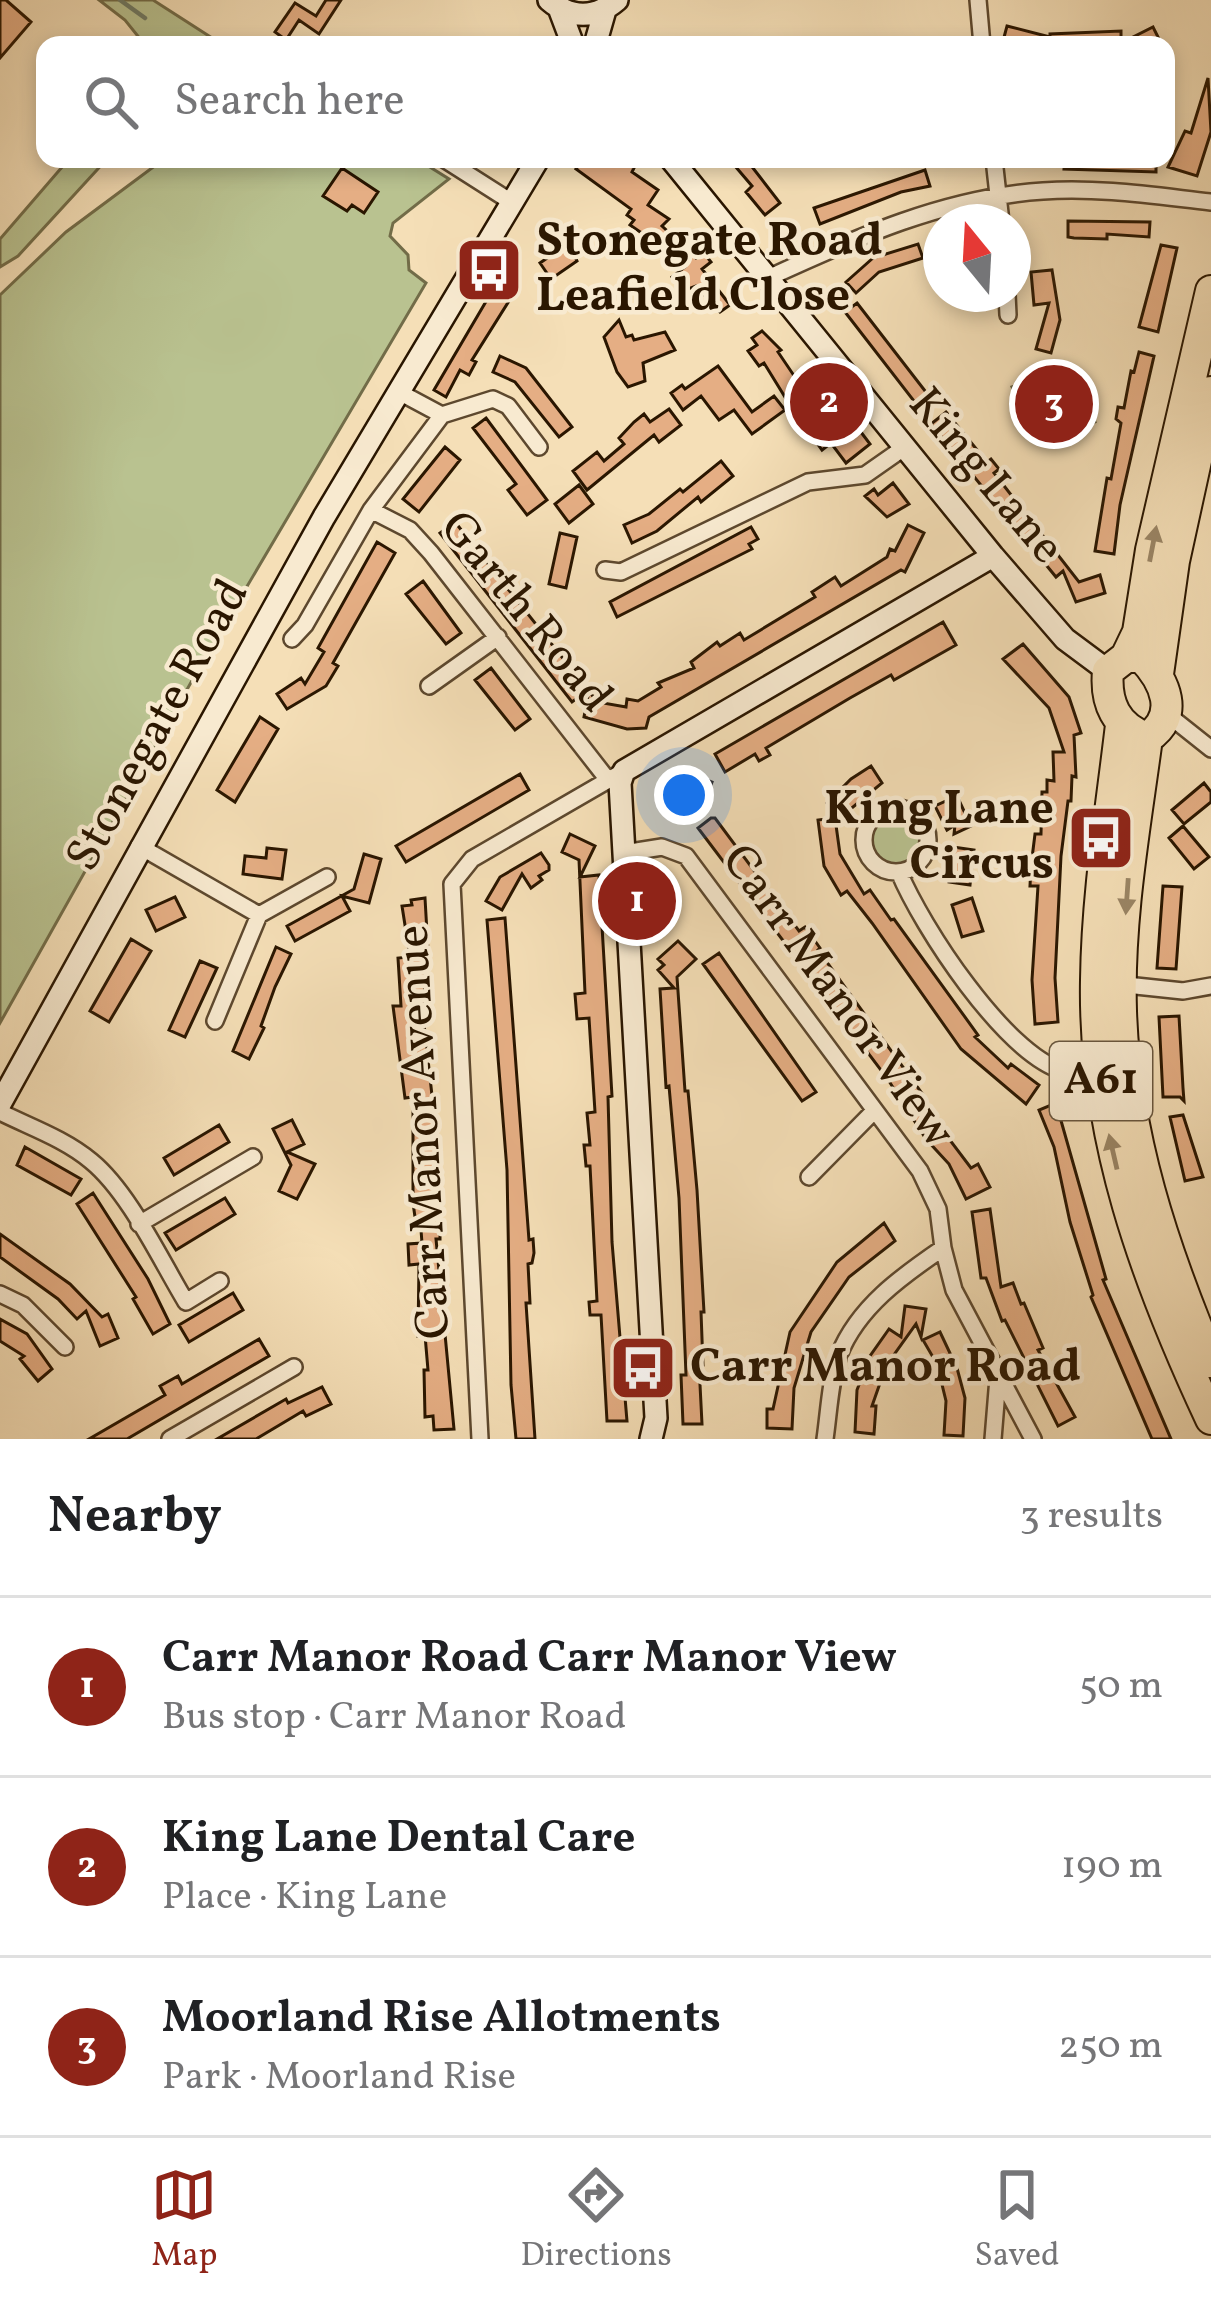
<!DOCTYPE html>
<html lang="en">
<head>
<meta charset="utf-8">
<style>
	body { margin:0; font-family:Vollkorn,serif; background:#f6f6f6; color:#202124 }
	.compass { position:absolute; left:923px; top:204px; width:108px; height:108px; border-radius:50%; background:#fff; box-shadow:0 6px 18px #0003; rotate:342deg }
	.you { position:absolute; left:684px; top:795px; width:42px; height:42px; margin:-30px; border:9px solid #fff; border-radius:50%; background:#1a73e8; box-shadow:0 0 0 18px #1a73e833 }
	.badge { display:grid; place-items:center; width:78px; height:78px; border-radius:50%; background:#8f2418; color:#fff; font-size:39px; font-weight:700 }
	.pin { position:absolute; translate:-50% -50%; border:6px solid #fff; box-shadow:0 3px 12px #0006 }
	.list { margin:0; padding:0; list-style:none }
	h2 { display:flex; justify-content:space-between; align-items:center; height:156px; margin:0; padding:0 48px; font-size:51px }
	h2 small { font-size:39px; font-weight:400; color:#757577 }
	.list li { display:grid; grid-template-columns:78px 1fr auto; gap:36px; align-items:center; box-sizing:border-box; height:180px; padding:0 48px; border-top:3px solid #e0e0e0 }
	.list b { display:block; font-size:45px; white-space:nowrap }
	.list p { margin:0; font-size:39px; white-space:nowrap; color:#757577 }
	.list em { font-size:39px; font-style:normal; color:#757577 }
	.icon { flex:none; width:66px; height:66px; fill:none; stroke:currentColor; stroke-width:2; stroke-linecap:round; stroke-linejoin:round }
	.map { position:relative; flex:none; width:1211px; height:1439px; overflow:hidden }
	.search { position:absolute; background:#fff; box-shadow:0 6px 18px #0003; left:36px; right:36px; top:36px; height:132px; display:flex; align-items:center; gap:30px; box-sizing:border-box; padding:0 42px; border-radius:24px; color:#757577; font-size:45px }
	.sheet { height:696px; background:#fff }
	nav { display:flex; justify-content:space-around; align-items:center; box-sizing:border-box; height:168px; border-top:3px solid #e0e0e0; background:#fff; font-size:33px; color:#757577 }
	nav a { display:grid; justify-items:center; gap:6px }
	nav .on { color:#8f2418 }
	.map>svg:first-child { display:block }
	.green { fill:#b9c290; stroke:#726c48; stroke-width:3 }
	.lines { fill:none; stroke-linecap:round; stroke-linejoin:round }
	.stream { stroke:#6f7a65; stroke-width:4.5 }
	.building { fill:#e5ae84; stroke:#2a1600; stroke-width:3 }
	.street-casing { stroke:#5d482e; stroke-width:20 }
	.secondary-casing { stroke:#2a1600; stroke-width:26 }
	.highway-casing { stroke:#2a1600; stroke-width:34 }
	.street { stroke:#f8ead0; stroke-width:15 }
	.secondary { stroke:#f8ead0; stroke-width:21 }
	.highway { stroke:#f5dfb7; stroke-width:30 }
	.oneway { fill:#9a8565 }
	.labels { text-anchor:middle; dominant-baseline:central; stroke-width:9; stroke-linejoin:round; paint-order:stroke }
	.shield { fill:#f8ead0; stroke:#68563e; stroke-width:3 }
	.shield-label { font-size:45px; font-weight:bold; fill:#2a1600 }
	.poi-label { font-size:48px; font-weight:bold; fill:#2a1600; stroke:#f8ead0; text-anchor:start }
	.street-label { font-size:48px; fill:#2a1600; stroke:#f8ead0 }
</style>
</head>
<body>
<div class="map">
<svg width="1211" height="1439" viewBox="0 0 1211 1439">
	<rect width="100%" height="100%" fill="#f5dfb7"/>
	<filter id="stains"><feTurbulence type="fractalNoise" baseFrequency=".00167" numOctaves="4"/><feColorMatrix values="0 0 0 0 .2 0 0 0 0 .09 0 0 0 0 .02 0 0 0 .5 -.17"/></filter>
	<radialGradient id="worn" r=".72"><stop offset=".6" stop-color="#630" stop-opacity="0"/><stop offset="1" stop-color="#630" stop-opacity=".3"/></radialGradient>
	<path class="green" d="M99,0H153L223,45H145L125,20Z
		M69,159H107L18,256L0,267V239Z
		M164,159H417L449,179L393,223L390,236L408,255L409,270L426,283L203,661L0,1023V295L66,232Z
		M1059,371L1068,380L1077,378L1095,422L1041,443L1033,435L1012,387Z
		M870 840a26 26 0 1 1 52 0a26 26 0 1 1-52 0Z"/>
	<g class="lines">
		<path class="stream" d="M120,0L145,18"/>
	</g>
	<path class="building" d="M0,0H6L31,22L0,58Z
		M326,0H341L319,34L299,20L286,40L275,32L295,3L316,16Z
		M1007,26L1050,37V34L1121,31V43L1153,27L1162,45H1018L1003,41Z
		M1208,78L1211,132L1197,176L1168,167L1185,131L1191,133Z
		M584,159H621L634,168L632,172L658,190L648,205L669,219L662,226L696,258L703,252L711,262L702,269L730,305L720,312L696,286L683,291L672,277L685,267L648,232L646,236L630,225L634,220L627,215L631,209L576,169Z
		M729,159H746L780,203L765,215L746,192L752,186Z
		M1065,159H1156V172L1064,169Z
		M342,168L378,192L364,213L352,205L347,211L323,196Z
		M925,170L930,186L901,192L820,224L814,208Z
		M1068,221L1150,222L1149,237L1107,234V239L1074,238L1068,237Z
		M563,232L577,261L551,279L540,263L556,252L549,242Z
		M918,244L923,258L879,272L856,293L846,282L873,258Z
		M1161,245L1177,248L1158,332L1139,327Z
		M1052,270L1060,320L1051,353L1036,349L1049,303L1034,305L1031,272Z
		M501,276L519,285L472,360L476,362L469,375L460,370L446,397L434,390Z
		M857,303L929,396L917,405L845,312Z
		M619,320L626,337L632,335L634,340L665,332L675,350L643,363L645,381L628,387L617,372L604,337Z
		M762,331L781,350L778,352L801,386L785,397L764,363L759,366L748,351L757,345L752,338Z
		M1139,352L1154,356L1120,505L1114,554L1095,551L1107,478L1111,479L1121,423L1116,419L1118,407L1124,408L1131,371L1134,372Z
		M500,356L526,368L572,427L559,437L515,382L493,372Z
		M718,366L752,412L774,396L785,410L752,434L734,410L719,420L701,396L683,410L671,393L682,385L685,389Z
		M838,396L845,405L842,407L870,444L846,463L831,443L822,450L812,436L818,431L809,419Z
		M669,409L681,425L659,442L654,435L587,490L573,471L597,452L604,461L624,444L619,438L634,422L644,414L650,422Z
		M946,412L987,462L991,459L999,469L994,473L1079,582L1100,575L1105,593L1076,602L1063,571L1056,577L931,424Z
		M486,418L547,500L527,515L508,490L516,484L473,428Z
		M445,447L460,460L419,512L403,499Z
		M721,461L733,476L701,502L698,497L657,531L632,543L624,525L649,514L680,489L683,492Z
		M893,483L909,504L887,517L865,496L874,489L878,495Z
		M579,485L593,504L569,523L555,504Z
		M455,522L588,690L572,702L440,533Z
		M908,525L924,533L905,572L901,570L649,717L646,728L627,729L584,717L589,691L597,702L626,707L627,699L638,701L661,687L658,683L694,668L691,662L717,642L720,646L740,633L744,640L815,597L812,592L835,577L841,586L887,557L890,549L895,551Z
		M751,527L758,539L749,544L752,549L617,617L610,602Z
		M560,533L577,537L566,588L549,584Z
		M377,542L395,553L333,663L338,666L326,686L287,709L277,694L301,678L305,684L324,652L318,648Z
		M423,581L461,633L446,644L406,594Z
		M943,622L956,645L894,680L891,675L850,698L766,748L770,755L759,761L755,754L725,772L715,754Z
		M1023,644L1069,697L1081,733L1074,735L1076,777L1072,776L1071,801H1068L1061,856L1055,978L1058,1022L1035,1024L1032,980L1038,886H1030L1031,866L1035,834H1041L1042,792H1047V780L1054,781L1053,752H1064L1049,708L1003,659Z
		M491,668L530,719L515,730L475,680Z
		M260,717L278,729L235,802L217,790Z
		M871,766L882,783L841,817L827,803L851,779Z
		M685,771L712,782L701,809L674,798Z
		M520,774L529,790L406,862L396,846Z
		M1204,783L1211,792V802L1184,824L1172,810Z
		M957,796L971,826L954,834L955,825L947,830L935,806Z
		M711,818H715L799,931L805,927L820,948L818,950L924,1096L921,1098L946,1135L971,1168L978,1164L990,1187L966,1199L949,1164L926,1139L887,1078L698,828Z
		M835,818L840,854L864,894L870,890L891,920L894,919L978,1035L975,1037L1008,1068L1011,1064L1039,1085L1026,1104L961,1049L872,923L847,891L841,895L824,866L818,820Z
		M1183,826L1209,857L1194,869L1169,838Z
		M570,834L595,846L580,877L599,875L612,1096L608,1097L612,1242L627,1421H607L601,1315H590L589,1302L597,1301L590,1166H586L584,1145H590L587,1113L595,1112L589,1018L577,1019L575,994L585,993L579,860L562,852Z
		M953,847L974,850L970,885L949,882Z
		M267,848L286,850L282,879L243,874L245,856L266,858Z
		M541,853L549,865V870L539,876L542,880L531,888L522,874L502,910L486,901L500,877Z
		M364,854L381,859L369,903L342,896L350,911L295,941L287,926L354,889Z
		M1163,886L1182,887L1176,969L1157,968Z
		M175,897L185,917L156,931L146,910Z
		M425,898L428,950H425L424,1024L440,1167V1239H436L454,1429L434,1430L433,1416L425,1417L424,1370H428L425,1335L418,1336L419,1264L409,1265L408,1244L422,1243L420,1217H415L413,1203V1097L405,1098L393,1006H401L398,958L410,957L402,906L412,905L411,900Z
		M972,898L983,931L962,937L952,905Z
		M505,918L529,1240L533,1239L534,1253L532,1263L528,1264L530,1303H526L535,1439H516L511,1385L507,1170L487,920Z
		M131,939L151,951L109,1022L90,1011Z
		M678,941L696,959L677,977L685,1091H688L697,1190L704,1312H701L703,1365H699L702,1424H683L681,1375H686L679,1198L669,1086L666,1087L660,989L674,988L658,970L664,965L658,959Z
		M276,947L291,954L275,987L261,1026L264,1028L249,1059L233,1051Z
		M719,953L816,1092L802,1101L703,964Z
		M200,961L217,968L185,1037L169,1030Z
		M1179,1016L1183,1088L1184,1101L1180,1097H1163L1159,1017Z
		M1056,1103L1106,1279L1103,1280L1171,1439H1152L1091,1297L1093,1295L1070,1222L1054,1147L1039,1110Z
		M1183,1115L1203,1177L1185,1181L1170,1117Z
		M292,1120L304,1144L287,1152L315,1164L297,1199L279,1191L291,1165L273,1129Z
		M219,1125L229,1142L174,1175L164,1158Z
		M25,1147L81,1179L71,1195L17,1165Z
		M93,1193L148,1279L170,1324L153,1334L133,1299L136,1297L77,1204Z
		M225,1198L235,1214L176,1250L165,1233Z
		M990,1209L1001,1287L1013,1283L1021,1304L1024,1303L1043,1348L1038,1350L1075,1417L1058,1426L1005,1320L1002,1321L986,1278H981L972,1212Z
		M884,1223L895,1241L849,1277L811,1332L794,1388L792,1429L767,1428V1409H773L790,1332L837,1262Z
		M0,1234L70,1284L102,1317L108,1314L118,1338L100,1346L86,1311L77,1319L58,1299L0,1257Z
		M233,1293L243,1310L189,1342L179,1325Z
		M905,1306L926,1309L921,1337L916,1324L886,1366L872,1406H876L874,1434L855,1432L857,1390L870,1356L889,1329L901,1337Z
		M0,1319L27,1334L52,1369L38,1381L20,1359L24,1356L0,1341Z
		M940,1332L957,1368L965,1398L963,1436L944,1435L946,1401L937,1364L923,1340Z
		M259,1339L269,1356L127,1439H89L165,1395L160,1386L178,1376L182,1384Z
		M322,1387L331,1404L306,1416L303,1411L256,1439H217L286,1399L288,1403Z"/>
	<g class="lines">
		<g class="street-casing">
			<path id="street" d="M978,0L982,45
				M444,159L513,203
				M994,159L1001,222
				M768,278C855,238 946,197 1043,191C1099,187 1156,196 1211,202
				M1007,294L1008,315
				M442,415L493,399L508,406L539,447
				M371,510L410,530L431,553L608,780
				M605,570L621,572L808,482L865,475L905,447
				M292,639L305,625L371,510L442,415L399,392
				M429,686L498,637
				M1167,714L1211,749
				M864 840a32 32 0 1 1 64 0a32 32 0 1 1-64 0Z
				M139,846L259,915
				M624,853L662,847L686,856L920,1171L938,1209L943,1248L954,1290L1033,1439
				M899,872C922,927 1004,1053 1063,1071C1074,1075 1089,1073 1101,1074
				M1117,984L1183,991L1211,986
				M215,1021L259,915L327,877
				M0,1112C30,1127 65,1139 91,1161C129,1192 160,1259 186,1302L220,1281
				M809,1177L874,1111
				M139,1224L253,1157
				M0,1294L23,1305L65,1347
				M170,1439L294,1367
				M480,1439L452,884L472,859L624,771
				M825,1439C829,1411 830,1382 839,1355C858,1307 902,1276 943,1248
				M993,1439L998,1378"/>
		</g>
		<g class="secondary-casing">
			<path id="secondary" d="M549,0C571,19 595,19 617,0
				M559,8L573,45
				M595,45L605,10
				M671,159L993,556L1065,639L1108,671
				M0,1104L324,517L538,159
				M651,1439L656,1418L620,783L624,771L993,556"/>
		</g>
		<g class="highway-casing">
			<path id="highway" d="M1126,657L1138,632L1151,550L1211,291
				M1126,657H1142C1165,681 1181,716 1147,738C1116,727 1105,703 1108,671Z
				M1158,674L1174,561L1211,392
				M1121,725C1111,810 1097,895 1096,980C1093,1136 1146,1280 1211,1419
				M1147,738C1135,828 1118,919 1121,1011C1125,1135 1163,1248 1211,1362"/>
		</g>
		<use href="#street" class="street"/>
		<use href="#secondary" class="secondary"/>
		<use href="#highway" class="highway"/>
	</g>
	<defs><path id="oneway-solid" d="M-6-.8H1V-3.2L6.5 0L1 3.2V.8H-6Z" transform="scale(3)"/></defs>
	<g class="oneway">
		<use href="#oneway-solid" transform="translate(1153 544) rotate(-79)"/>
		<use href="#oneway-solid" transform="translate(1127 896) rotate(94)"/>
		<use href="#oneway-solid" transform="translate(1113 1152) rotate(-103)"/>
	</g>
	<defs>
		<g id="bus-square" transform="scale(3.45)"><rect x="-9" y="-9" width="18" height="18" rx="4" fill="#8f2418" stroke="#f8ead0"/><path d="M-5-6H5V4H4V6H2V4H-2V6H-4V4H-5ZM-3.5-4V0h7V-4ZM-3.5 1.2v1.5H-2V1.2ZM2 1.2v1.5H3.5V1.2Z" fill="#fff"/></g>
	</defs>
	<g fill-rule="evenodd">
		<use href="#bus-square" x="489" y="270"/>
		<use href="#bus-square" x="1101" y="838"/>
		<use href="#bus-square" x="643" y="1368"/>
	</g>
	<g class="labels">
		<rect class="shield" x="1050" y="1042" width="102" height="78" rx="9"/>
		<g class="shield-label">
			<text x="1101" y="1081">A61</text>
		</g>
		<g class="poi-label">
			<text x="536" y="242">Stonegate Road<tspan x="536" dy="55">Leafield Close</tspan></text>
			<text x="1054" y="810" text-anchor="end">King Lane<tspan x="1054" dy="55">Circus</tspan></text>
			<text x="690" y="1368">Carr Manor Road</text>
		</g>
		<g class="street-label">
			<text transform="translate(985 477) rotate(50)">King Lane</text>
			<text transform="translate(525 613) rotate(51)">Garth Road</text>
			<text transform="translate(159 726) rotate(-61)">Stonegate Road</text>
			<text transform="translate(837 997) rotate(54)">Carr Manor View</text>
			<text transform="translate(425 1132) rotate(-93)">Carr Manor Avenue</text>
		</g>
	</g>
	<rect width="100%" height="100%" filter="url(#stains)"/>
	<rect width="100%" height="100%" fill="url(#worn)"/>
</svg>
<svg class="compass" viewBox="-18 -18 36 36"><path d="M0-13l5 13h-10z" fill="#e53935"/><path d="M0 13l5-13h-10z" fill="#757577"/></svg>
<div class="you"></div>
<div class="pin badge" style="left:637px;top:901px">1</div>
<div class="pin badge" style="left:829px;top:402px">2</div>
<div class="pin badge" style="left:1054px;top:404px">3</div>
<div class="search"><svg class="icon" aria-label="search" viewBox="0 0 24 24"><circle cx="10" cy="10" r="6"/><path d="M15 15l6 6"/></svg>Search here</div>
</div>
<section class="sheet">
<h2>Nearby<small>3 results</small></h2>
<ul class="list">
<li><span class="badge">1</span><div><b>Carr Manor Road Carr Manor View</b><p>Bus stop · Carr Manor Road</p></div><em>50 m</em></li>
<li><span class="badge">2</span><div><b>King Lane Dental Care</b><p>Place · King Lane</p></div><em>190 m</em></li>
<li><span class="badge">3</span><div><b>Moorland Rise Allotments</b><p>Park · Moorland Rise</p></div><em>250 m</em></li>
</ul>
</section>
<nav>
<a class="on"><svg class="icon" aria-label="map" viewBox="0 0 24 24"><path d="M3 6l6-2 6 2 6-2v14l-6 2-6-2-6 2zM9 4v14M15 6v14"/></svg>Map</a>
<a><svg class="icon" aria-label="directions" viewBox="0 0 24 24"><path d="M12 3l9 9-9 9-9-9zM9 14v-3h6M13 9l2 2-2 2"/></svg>Directions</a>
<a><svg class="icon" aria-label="saved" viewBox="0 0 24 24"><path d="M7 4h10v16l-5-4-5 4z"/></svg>Saved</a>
</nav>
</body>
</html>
